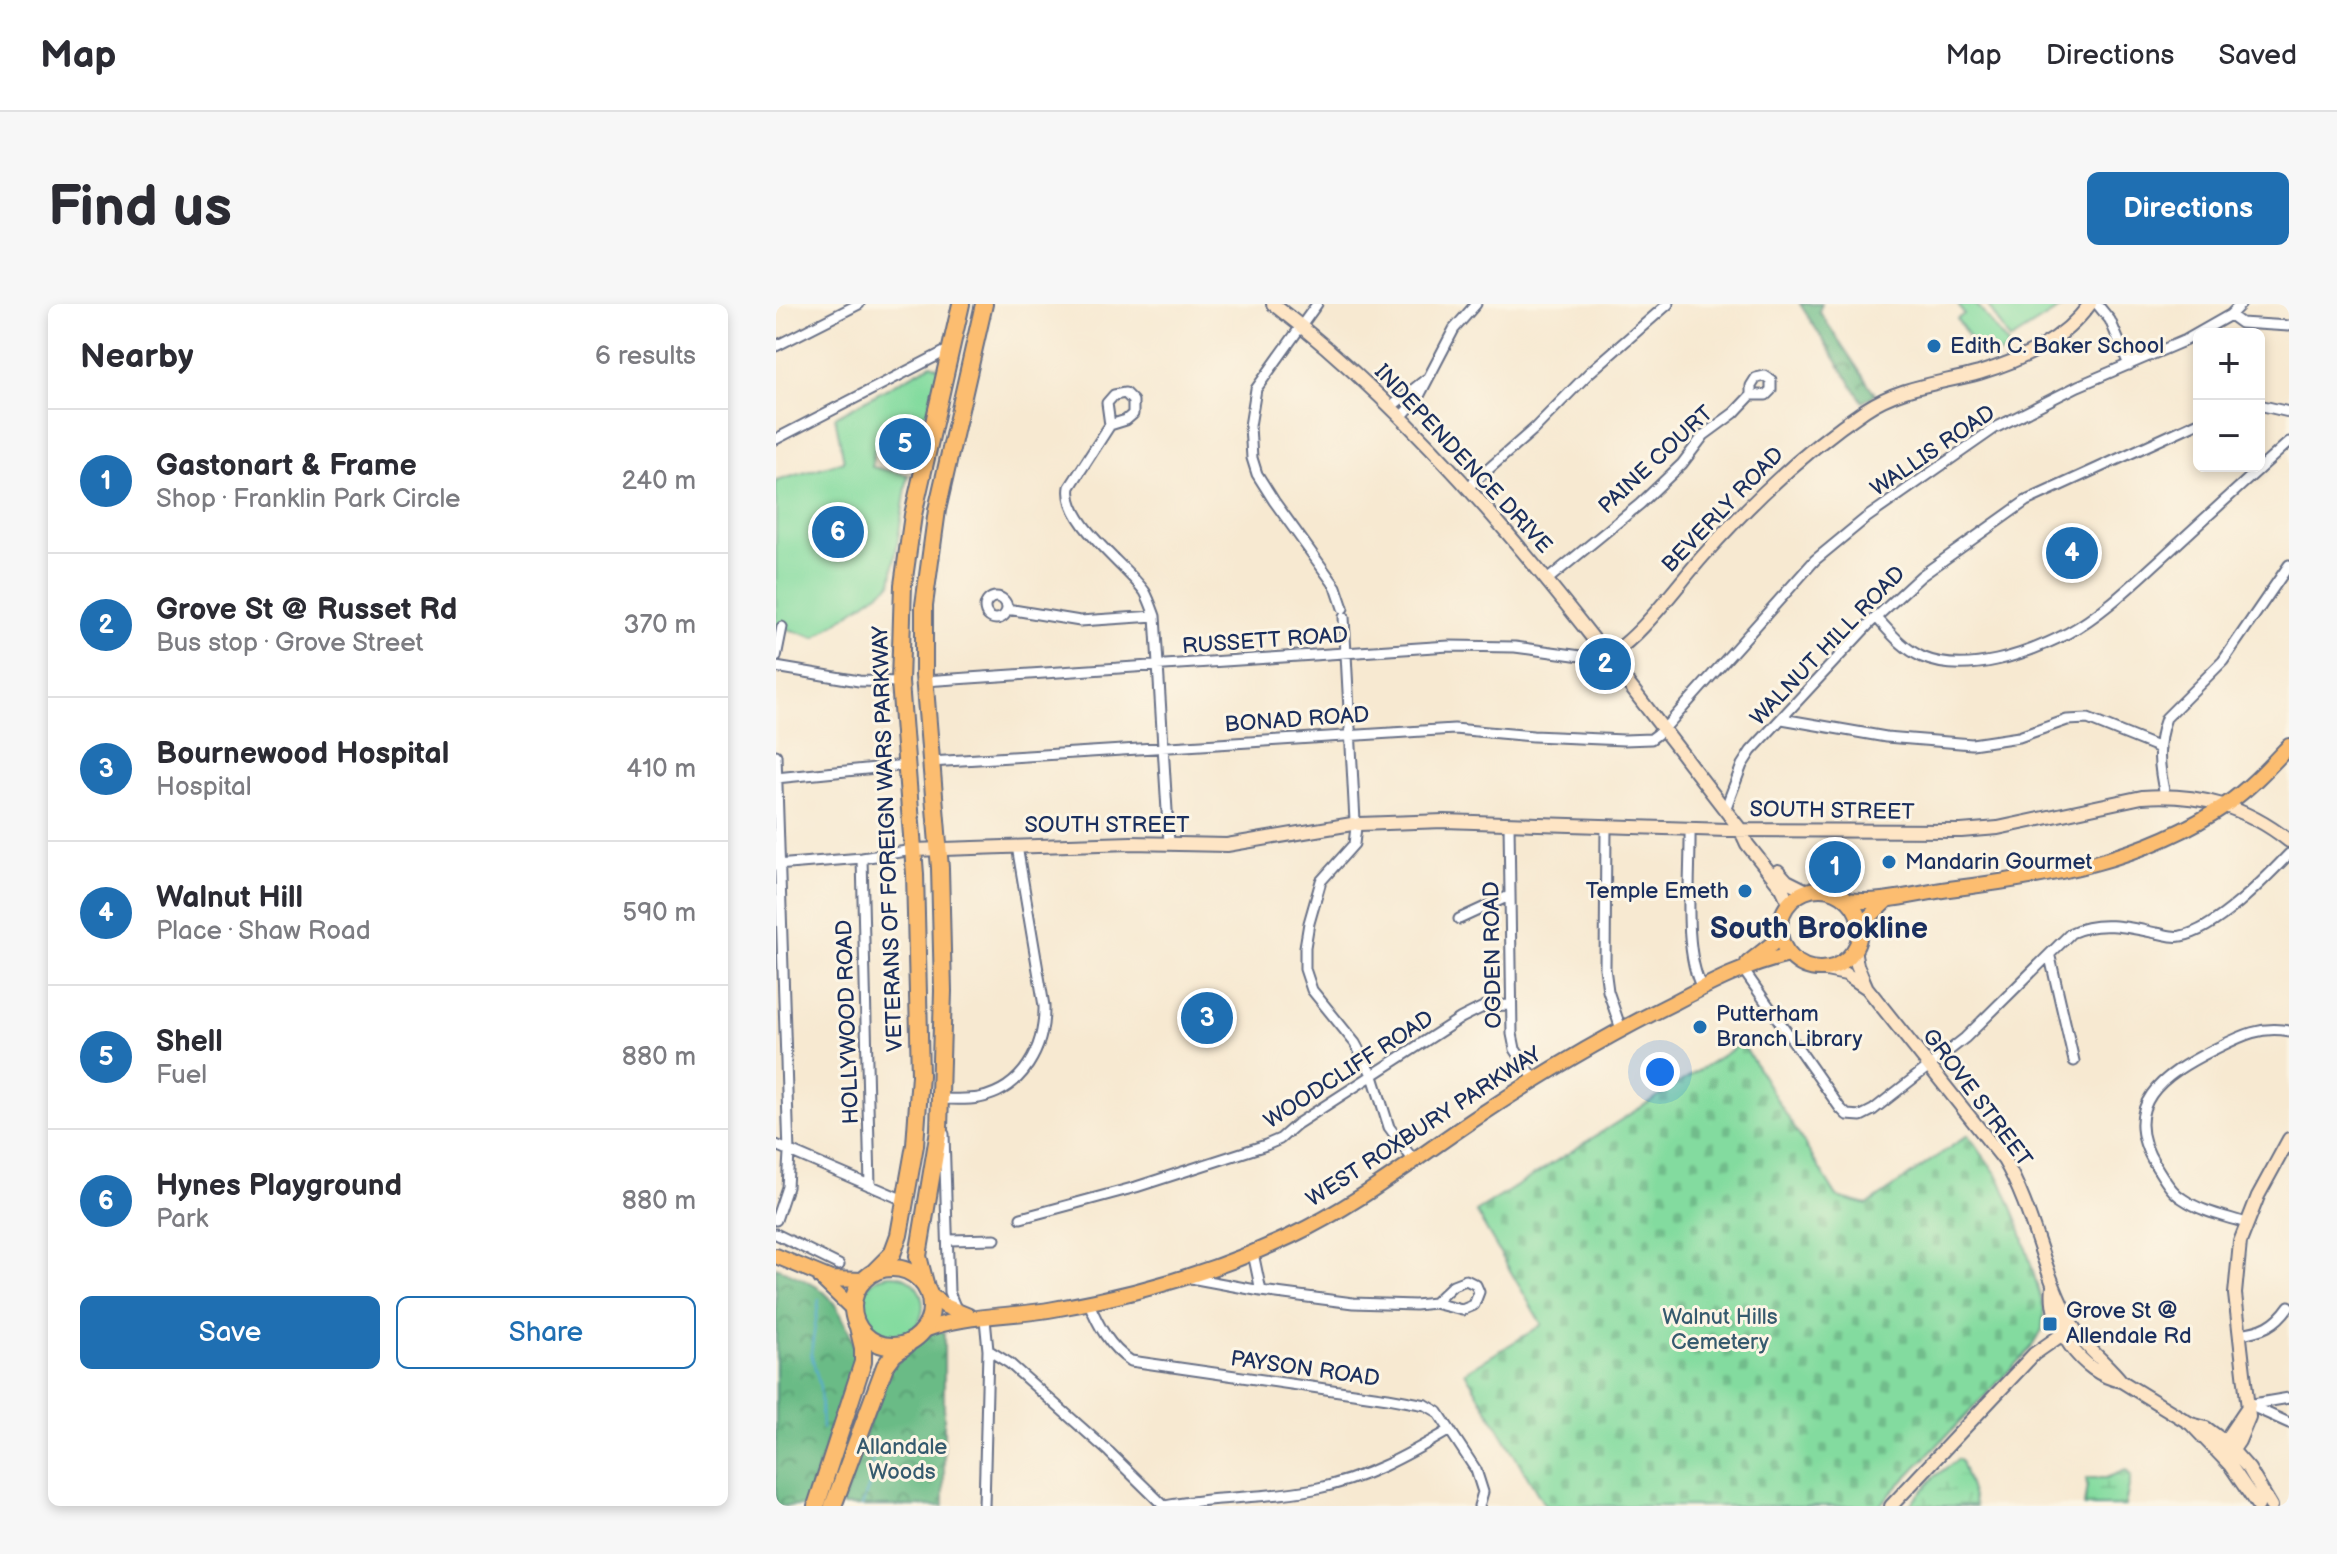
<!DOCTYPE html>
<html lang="en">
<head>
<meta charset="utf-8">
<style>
	body { margin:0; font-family:"Balsamiq Sans",sans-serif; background:#f7f7f7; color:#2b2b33 }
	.controls { position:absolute; right:24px; top:24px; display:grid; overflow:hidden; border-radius:12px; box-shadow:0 4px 12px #0003 }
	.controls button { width:72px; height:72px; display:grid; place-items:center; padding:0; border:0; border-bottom:2px solid #e1e1e2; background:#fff; color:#2b2b33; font:40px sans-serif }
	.you { position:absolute; left:884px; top:768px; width:28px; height:28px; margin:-20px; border:6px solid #fff; border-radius:50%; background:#1a73e8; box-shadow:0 0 0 12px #1a73e833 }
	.badge { display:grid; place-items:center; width:52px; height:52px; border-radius:50%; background:#1f6fb2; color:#fff; font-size:26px; font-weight:700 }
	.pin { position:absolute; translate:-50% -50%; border:4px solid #fff; box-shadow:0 2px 8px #0006 }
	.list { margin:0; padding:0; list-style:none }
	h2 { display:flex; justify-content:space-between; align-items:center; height:104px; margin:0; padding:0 32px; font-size:34px }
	h2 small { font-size:26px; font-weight:400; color:#7c7c81 }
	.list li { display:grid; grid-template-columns:52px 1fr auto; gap:24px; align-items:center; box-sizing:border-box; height:144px; padding:0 32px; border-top:2px solid #e1e1e2 }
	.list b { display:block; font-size:30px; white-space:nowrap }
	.list p { margin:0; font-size:26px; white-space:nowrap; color:#7c7c81 }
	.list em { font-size:26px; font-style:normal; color:#7c7c81 }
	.actions { display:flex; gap:16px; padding:24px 32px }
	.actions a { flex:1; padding:18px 0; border:2px solid #1f6fb2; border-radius:12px; text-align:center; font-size:28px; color:#1f6fb2 }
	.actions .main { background:#1f6fb2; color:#fff }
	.map { position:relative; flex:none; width:1513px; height:1202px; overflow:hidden; border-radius:12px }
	header { display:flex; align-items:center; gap:48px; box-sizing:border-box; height:112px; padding:0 40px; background:#fff; border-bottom:2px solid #e1e1e2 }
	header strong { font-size:38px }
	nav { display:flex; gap:44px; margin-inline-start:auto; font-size:28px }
	.intro { display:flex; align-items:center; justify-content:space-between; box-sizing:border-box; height:192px; padding:0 48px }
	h1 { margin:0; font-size:56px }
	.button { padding:20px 36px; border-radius:12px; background:#1f6fb2; color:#fff; font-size:28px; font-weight:700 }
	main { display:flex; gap:48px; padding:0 48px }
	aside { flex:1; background:#fff; border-radius:12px; box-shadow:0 4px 12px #0003 }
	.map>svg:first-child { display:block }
	.green { fill:#83db9f; stroke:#4f857e; stroke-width:2 }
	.forest { fill:url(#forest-crowns); stroke:#427572; stroke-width:2 }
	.wetland { fill:url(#wetland-marsh); stroke:#4f857e; stroke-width:2 }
	.cemetery { fill:url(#cemetery-stones); stroke:#4f857e; stroke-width:2 }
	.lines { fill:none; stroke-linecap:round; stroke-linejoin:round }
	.stream { stroke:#56abd2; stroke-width:2 }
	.street-casing { stroke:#687086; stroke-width:13 }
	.secondary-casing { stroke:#687086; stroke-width:16 }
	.primary-casing { stroke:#687086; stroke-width:18 }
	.highway-casing { stroke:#687086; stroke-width:20 }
	.street { stroke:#fff; stroke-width:9 }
	.secondary { stroke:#fee5c5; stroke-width:12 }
	.primary { stroke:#fcbd6f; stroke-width:14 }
	.highway { stroke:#fcbd6f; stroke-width:16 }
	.poi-dot { fill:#1f6fb2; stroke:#fcf5e5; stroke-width:3 }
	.labels { text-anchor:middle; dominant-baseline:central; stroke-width:6; stroke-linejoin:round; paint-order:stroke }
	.poi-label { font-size:22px; fill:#1b2f5e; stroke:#fcf5e5; text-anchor:start }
	.street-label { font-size:22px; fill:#1b2f5e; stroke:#fcf5e5 }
	.park-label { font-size:22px; fill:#355a6e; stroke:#fcf5e5 }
	.district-label { font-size:30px; font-weight:bold; fill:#1b2f5e; stroke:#fcf5e5 }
</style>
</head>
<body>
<header>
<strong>Map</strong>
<nav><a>Map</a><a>Directions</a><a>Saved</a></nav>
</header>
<div class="intro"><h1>Find us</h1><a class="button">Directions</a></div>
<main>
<aside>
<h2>Nearby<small>6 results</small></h2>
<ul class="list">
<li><span class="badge">1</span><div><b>Gastonart &amp; Frame</b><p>Shop · Franklin Park Circle</p></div><em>240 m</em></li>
<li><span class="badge">2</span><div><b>Grove St @ Russet Rd</b><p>Bus stop · Grove Street</p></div><em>370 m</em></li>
<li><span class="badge">3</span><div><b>Bournewood Hospital</b><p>Hospital</p></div><em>410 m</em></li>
<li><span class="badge">4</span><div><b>Walnut Hill</b><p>Place · Shaw Road</p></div><em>590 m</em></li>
<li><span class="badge">5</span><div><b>Shell</b><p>Fuel</p></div><em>880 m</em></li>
<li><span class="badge">6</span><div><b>Hynes Playground</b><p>Park</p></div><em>880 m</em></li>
</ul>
<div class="actions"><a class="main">Save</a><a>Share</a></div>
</aside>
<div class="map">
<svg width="1513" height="1202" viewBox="0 0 1513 1202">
	<defs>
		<pattern id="forest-crowns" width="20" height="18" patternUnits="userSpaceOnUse" patternTransform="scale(2)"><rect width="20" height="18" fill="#6abb86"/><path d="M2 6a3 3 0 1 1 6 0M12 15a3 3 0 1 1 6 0" fill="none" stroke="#569871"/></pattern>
		<pattern id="wetland-marsh" width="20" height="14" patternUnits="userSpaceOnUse" patternTransform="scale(2)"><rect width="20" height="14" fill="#83db9f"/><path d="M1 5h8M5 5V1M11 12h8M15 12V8" fill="none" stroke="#71bc8b"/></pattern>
		<pattern id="cemetery-stones" width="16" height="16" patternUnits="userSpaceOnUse" patternTransform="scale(2)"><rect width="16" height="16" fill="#83db9f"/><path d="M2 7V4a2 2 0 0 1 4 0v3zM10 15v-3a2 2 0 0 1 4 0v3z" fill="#71bc8b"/></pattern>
	</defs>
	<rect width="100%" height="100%" fill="#fcf5e5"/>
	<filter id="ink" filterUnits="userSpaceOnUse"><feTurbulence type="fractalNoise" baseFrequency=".0125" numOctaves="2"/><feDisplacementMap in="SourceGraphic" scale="16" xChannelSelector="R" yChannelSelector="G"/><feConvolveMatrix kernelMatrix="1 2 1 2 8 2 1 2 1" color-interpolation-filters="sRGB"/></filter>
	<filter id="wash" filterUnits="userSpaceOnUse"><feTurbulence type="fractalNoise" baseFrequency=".006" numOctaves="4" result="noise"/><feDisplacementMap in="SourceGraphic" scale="32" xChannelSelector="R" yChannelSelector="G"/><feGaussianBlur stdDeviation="1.8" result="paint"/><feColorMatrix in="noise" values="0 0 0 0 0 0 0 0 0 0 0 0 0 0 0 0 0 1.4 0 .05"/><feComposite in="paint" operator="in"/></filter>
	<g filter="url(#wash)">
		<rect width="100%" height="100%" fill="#f7e9d1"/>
		<path class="green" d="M1182,0H1200L1232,41L1230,48L1207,54L1181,15L1188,10Z
			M1211,0H1285L1286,3L1234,36Z
			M155,60L164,64L152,108C116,122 99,120 96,163L132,171L115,280L39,334L0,321V177L68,157L59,113Z
			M85 1002a31 31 0 1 1 62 0a31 31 0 1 1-62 0Z"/>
		<path class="forest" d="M1024,0H1046L1043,7L1099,90L1087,98Z
			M0,963C38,981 52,981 70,1021C76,1035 81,1042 79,1057L29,1202H0Z
			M158,1026L168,1028V1202H66L110,1068Z"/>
		<path class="wetland" d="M1182,1155L1185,1157L1200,1202H1133L1158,1173Z
			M1350,1166L1355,1172L1349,1202H1308L1311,1181L1310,1174H1330Z"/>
		<path class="cemetery" d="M966,739L1061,893L1091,901L1192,831L1224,875L1243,920L1268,1005L1266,1026L1255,1044L1103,1202H769L689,1068L766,1021L700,908Z"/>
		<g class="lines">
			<path class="stream" d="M43,995L35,1049L44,1083L46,1125
				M86,1202L95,1176L98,1138"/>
		</g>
	</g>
	<g filter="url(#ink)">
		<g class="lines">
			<g class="street-casing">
				<path id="street" d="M541,0L480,85L474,122L476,154L481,170L498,197L560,283L567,304
					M1321,0L1334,16L1353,61
					M1454,11L1465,0
					M0,42L83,0
					M1483,101L1513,108
					M616,102L649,76
					M626,112L642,94L678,25L700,0
					M334,121L331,99L338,91L349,89L357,97V110L350,116L334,121L294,183C288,218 350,261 369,288C373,295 376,304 379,312L393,539
					M0,135L174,45
					M691,184L758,125L814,68L892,0
					M771,276L864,200L906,160L928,131L958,109L975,91V82L980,74L989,72L995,76V86L990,91H975
					M209 304a11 11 0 1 1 22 0a11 11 0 1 1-22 0Z
					M231,305L304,317L379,312
					M568,313L579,517
					M1100,313C1114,328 1126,344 1146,353C1190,372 1252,350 1292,329C1327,310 1358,279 1387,253C1429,214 1471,176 1513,138
					M0,353L6,323
					M0,363L83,377L124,378
					M148,377L673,342L739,343L805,352H831
					M1006,415L1110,433L1196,440L1243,433L1291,416L1312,415L1384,444
					M0,451L13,849L11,883L0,916
					M154,458L678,425L757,432L848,436L875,435L887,426L1039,256L1090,214L1219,124L1302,82L1410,36L1454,11L1465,19L1513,22
					M0,474L130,461
					M1389,491C1383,465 1380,440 1390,414L1447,357L1513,261
					M949,506L966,461L975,447L1094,319L1145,272L1250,197L1423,118
					M733,519L736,730L739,745L759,776
					M830,522L829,664L832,687L845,725
					M580,523L578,540L545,577L533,619L529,643V665L536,686L579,739L597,772L613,823L638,857
					M914,525C915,568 906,647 926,684
					M86,554L94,882
					M0,561L86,554L137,546
					M683,615L733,592
					M1274,653L1298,757
					M966,664L1064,804L1071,811L1085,812L1097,806L1189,734L1295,629C1322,616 1352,623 1380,629C1388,630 1397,634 1405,632C1439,627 1489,575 1513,550
					M165,799V795C178,795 191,796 203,794C247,785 269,744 268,702L241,542
					M168,830L173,988L180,1005
					M0,841L130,897
					M245,914L360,883L490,841L504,835L521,820L685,714L709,702L733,701
					M1470,919C1448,912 1426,908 1407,895C1395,888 1387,873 1380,862C1342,801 1387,771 1437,746C1463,733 1484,721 1513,727
					M0,930L63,961
					M173,936L219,935
					M477,949L485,987L577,999L639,1001L658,999L686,1006L698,1001L703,988L700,981L690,976L677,981L658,999
					M415,974L485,987
					M313,999C322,1021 334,1044 355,1057L612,1094L650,1101L662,1108L700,1166L707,1188L703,1202
					M1463,1030C1486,1027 1499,1022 1513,1002
					M212,1046L233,1059L333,1148L388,1202
					M1477,1100L1513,1094
					M1473,1101L1513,1119
					M208,1202L212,1046L209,1015
					M389,1202C438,1192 488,1195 538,1185C589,1175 630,1152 674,1126"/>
			</g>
			<g class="secondary-casing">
				<path id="secondary" d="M497,0C684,144 820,340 964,525L971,540L1006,584L1013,599
					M831,352C862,337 902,280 927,252C975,198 1028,147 1089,106C1125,82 1163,80 1203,69C1246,56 1287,37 1314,0
					M583,520L668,517L951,526L1185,527L1222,524L1366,493C1422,489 1469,502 1513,537
					M137,546L355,539L451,541L576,520
					M1002,567L1011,577L1031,587
					M1078,645L1081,661L1090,682
					M1040,664L1070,670L1091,684L1228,856C1259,909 1266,968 1296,1021C1308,1043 1330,1058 1345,1077
					M1277,982C1272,1021 1305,1070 1345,1077L1415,1120L1430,1124L1449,1138L1473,1165L1495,1202
					M1415,1120L1454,1161L1482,1202
					M1446,1141L1473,1101
					M1450,1156L1463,1137L1473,1113L1459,990L1464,938L1482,892L1513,835
					M1115,1202L1258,1050L1291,1027"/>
			</g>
			<g class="primary-casing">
				<path id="primary" d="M1004 625a40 40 0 1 1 80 0a40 40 0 1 1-80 0Z
					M1071,596C1105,600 1139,590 1173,585C1270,573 1368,557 1451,500C1473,485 1494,462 1513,442
					M1084,622L1111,596
					M972,659L1001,636L1004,630
					M0,952L55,975L88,976
					M45,974L77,1005
					M153,990L169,1002L193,1012
					M148,1026C189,1010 235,1013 278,1005C359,991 440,967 515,932C583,900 641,853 703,812C766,770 830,732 897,699C935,679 971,660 1014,651"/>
			</g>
			<g class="highway-casing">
				<path id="highway" d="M77 1003a39 39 0 1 1 78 0a39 39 0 1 1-78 0Z
					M98,968L116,950L123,931L139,841L144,771L139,570L124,378L127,281L137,211L185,0
					M150,983L142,952L163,826L167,687L164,564L148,371V301L161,206L208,0
					M40,1202L87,1058V1044L82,1023
					M57,1202L109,1062L118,1050L132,1040"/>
			</g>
			<use href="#street" class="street"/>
			<use href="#secondary" class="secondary"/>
			<use href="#primary" class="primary"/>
			<use href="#highway" class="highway"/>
		</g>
	</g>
	<g class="poi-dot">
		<circle cx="1158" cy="42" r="8"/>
		<circle cx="1113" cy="558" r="8"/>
		<circle cx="969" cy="587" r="8"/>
		<circle cx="924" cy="723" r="8"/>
		<rect x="1266" y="1012" width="16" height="16" rx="4"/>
	</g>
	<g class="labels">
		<g class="poi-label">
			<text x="1174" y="42">Edith C. Baker School</text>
			<text x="1129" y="558">Mandarin Gourmet</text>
			<text x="953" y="587" text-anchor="end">Temple Emeth</text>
			<text x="940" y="710">Putterham<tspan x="940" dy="25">Branch Library</tspan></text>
			<text x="1290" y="1007">Grove St @<tspan x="1290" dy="25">Allendale Rd</tspan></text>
		</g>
		<g class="street-label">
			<text transform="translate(1157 147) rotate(-34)">WALLIS ROAD</text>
			<text transform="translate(687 155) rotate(47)">INDEPENDENCE DRIVE</text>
			<text transform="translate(880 156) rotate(-43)">PAINE COURT</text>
			<text transform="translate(947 206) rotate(-46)">BEVERLY ROAD</text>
			<text transform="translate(489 337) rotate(-4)">RUSSETT ROAD</text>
			<text transform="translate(1052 342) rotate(-46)">WALNUT HILL ROAD</text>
			<text transform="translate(521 416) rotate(-4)">BONAD ROAD</text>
			<text transform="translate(1056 507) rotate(1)">SOUTH STREET</text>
			<text x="331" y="521">SOUTH STREET</text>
			<text transform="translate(112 535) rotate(-92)">VETERANS OF FOREIGN WARS PARKWAY</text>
			<text transform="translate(717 651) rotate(-91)">OGDEN ROAD</text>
			<text transform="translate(72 718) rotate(-92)">HOLLYWOOD ROAD</text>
			<text transform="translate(573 766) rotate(-33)">WOODCLIFF ROAD</text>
			<text transform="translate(1201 794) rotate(53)">GROVE STREET</text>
			<text transform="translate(648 823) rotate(-33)">WEST ROXBURY PARKWAY</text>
			<text transform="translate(529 1065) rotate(8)">PAYSON ROAD</text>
		</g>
		<g class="park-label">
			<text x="944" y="1013">Walnut Hills<tspan x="944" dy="25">Cemetery</tspan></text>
			<text x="126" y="1143">Allandale<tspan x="126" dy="25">Woods</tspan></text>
		</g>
		<g class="district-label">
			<text x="1043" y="625">South Brookline</text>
		</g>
	</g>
</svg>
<div class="controls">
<button>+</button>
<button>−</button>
</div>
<div class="you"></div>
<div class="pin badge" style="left:1059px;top:563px">1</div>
<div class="pin badge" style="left:829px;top:360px">2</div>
<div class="pin badge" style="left:431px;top:714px">3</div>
<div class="pin badge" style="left:1296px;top:249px">4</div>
<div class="pin badge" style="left:129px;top:140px">5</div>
<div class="pin badge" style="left:62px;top:228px">6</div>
</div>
</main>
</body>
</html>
